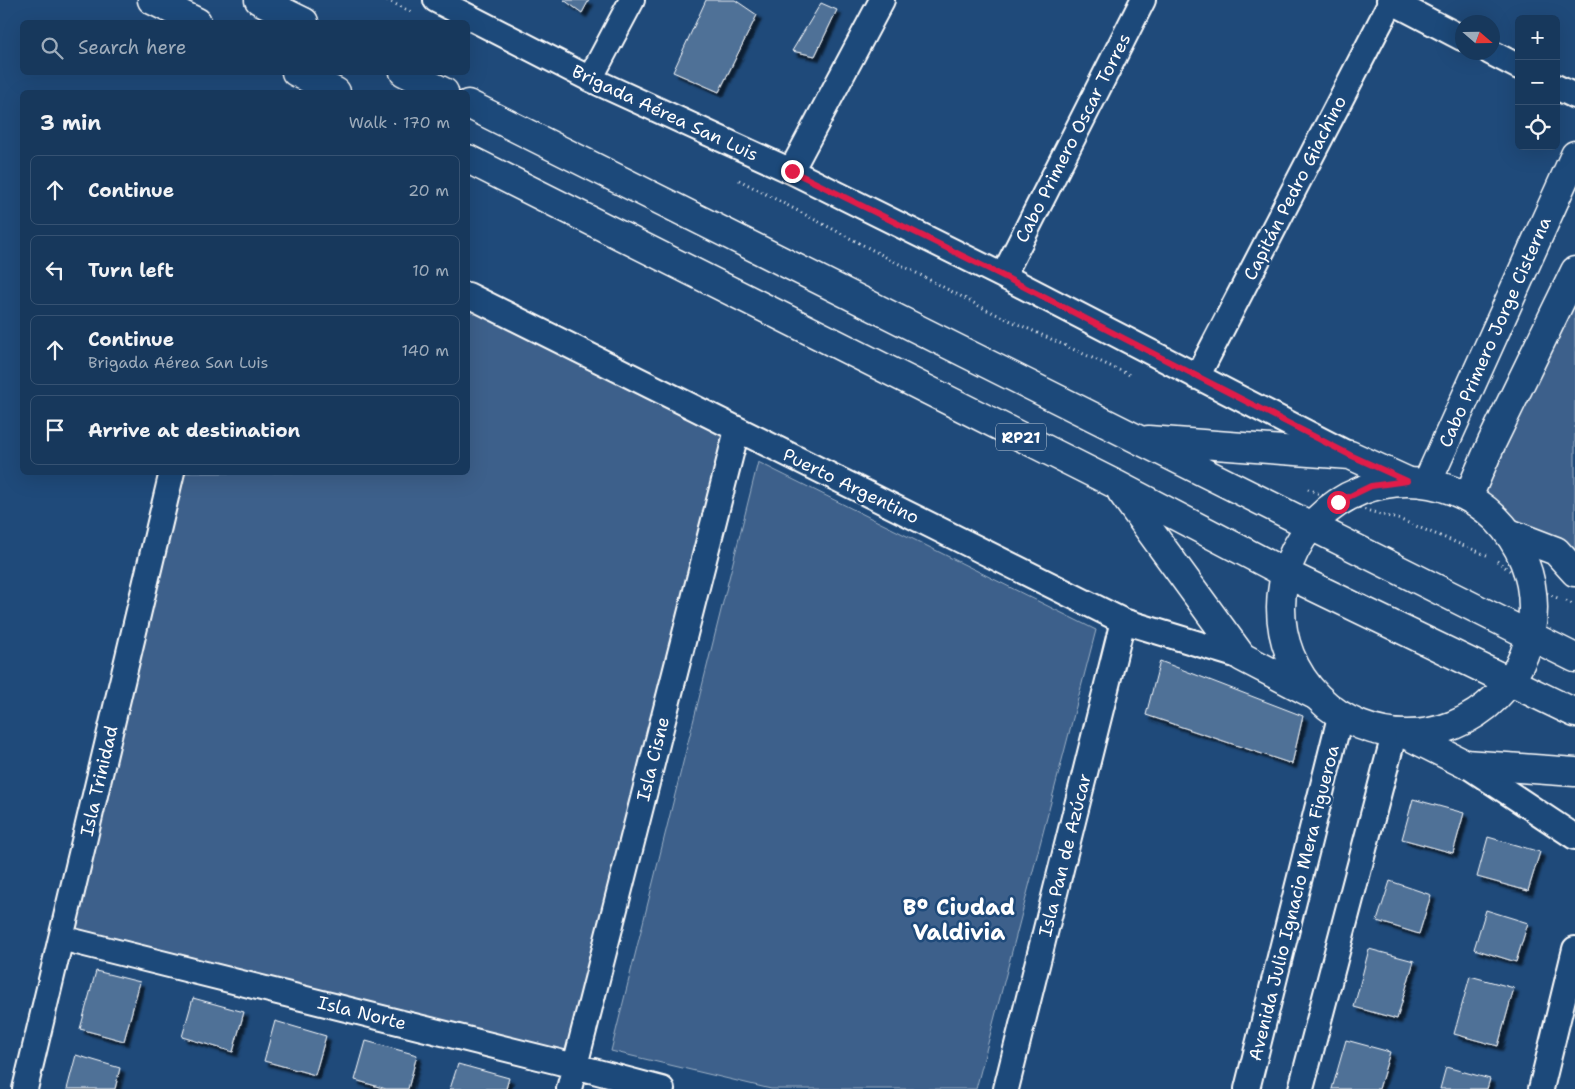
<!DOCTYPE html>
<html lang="en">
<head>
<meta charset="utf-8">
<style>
	body { margin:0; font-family:"Shantell Sans",sans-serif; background:#244365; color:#f1f3f6 }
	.controls { position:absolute; right:15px; top:15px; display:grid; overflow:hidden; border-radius:8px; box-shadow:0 5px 20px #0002 }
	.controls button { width:45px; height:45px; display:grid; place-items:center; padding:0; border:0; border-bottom:1px solid #365272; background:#17385c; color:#f1f3f6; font:25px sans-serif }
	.compass { position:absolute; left:1455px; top:15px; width:45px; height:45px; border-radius:50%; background:#17385c; box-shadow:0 5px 20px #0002; rotate:110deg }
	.stop { position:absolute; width:15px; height:15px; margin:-11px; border:4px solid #e11d48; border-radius:50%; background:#fff }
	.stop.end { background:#e11d48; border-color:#fff; box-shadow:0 1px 5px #0008 }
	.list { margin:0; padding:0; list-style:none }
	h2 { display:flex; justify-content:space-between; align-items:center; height:65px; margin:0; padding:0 20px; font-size:21px }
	h2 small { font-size:16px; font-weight:400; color:#9eacbb }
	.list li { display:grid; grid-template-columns:32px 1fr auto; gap:15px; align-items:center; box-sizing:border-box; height:70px; margin:0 10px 10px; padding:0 10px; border:1px solid #365272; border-radius:8px }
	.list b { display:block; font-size:19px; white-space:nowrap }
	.list p { margin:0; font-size:16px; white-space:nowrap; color:#9eacbb }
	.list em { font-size:16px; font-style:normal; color:#9eacbb }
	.icon { flex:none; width:28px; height:28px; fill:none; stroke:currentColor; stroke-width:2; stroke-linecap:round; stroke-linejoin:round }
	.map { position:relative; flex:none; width:1575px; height:1089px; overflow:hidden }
	.search { position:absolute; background:#17385c; box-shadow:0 5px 20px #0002; left:20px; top:20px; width:450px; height:55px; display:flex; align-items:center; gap:12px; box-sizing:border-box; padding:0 18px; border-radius:8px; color:#9eacbb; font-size:19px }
	.panel { position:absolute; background:#17385c; box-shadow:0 5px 20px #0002; left:20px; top:90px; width:450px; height:385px; border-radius:8px }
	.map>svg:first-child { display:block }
	.green { fill:#3c618b; stroke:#9eb0c5 }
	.building { fill:#507197; stroke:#fff; filter:url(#shadow) }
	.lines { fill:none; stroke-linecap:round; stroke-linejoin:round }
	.street-casing { stroke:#fff; stroke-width:28 }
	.secondary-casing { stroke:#fff; stroke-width:31 }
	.primary-casing { stroke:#fff; stroke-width:31 }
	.path { stroke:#fff; stroke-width:3; stroke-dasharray:1 4; stroke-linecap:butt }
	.street { stroke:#1f4a7a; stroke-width:24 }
	.secondary { stroke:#1f4a7a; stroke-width:28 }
	.primary { stroke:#1f4a7a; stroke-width:28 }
	.route { stroke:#e11d48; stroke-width:6 }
	.labels { text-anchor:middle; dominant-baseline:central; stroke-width:5; stroke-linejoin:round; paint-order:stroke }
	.shield { fill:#1f4a7a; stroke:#bcc9d7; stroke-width:1 }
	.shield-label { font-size:16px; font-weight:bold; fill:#fff }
	.street-label { font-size:18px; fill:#fff; stroke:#1f4a7a }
	.district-label { font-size:22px; font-weight:bold; fill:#fff; stroke:#1f4a7a }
</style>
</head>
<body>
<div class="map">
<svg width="1575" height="1089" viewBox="0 0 1575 1089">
	<defs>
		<filter id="shadow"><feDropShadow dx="4.5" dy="4.5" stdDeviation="1" flood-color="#0009"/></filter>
	</defs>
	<rect width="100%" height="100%" fill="#1f4a7a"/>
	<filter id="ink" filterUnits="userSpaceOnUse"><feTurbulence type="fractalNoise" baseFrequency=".02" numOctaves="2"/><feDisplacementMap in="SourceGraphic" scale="10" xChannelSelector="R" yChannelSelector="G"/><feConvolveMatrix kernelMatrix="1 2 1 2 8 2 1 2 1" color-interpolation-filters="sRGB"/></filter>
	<g filter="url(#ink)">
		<path class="green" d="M1575,280V559L1512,530L1472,496Z
			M468,298L733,433L572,1063L66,935L175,473L468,472Z
			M758,462L1096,630L976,1089H771L611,1051Z"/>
		<path class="building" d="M564,0H589L582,13Z
			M706,0H735L757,15L719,92L673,72Z
			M821,3L837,10L815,56L792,51Z
			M1160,661L1303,716L1292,764L1146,715Z
			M1413,799L1464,813L1453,853L1402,839Z
			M1488,837L1540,852L1528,891L1477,877Z
			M1390,881L1431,895L1419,934L1377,921Z
			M1486,910L1528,923L1516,962L1474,949Z
			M1369,949L1414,961L1397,1019L1354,1007Z
			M96,971L140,982L124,1041L80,1029Z
			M1470,976L1514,988L1498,1046L1454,1034Z
			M193,998L244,1012L233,1052L182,1037Z
			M275,1021L326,1036L315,1075L264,1061Z
			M1346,1040L1390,1052L1379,1089H1332Z
			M366,1041L417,1055L408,1089H386L355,1080Z
			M76,1055L120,1068L115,1089H67Z
			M458,1064L509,1078L506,1089H450Z
			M1446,1067L1490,1079L1487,1089H1440Z"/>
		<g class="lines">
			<g class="street-casing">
				<path id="street" d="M436,0L590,79L791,171L1003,276L1348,454
					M1389,0L1462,38
					M1490,52L1519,67
					M590,79L632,0
					M1556,87L1575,96
					M791,171L882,0
					M1003,276L1143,0
					M468,295L1123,621L1242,657
					M1197,377L1392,0
					M1465,764L1575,837
					M61,938L575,1066L662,1089
					M25,1089L172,472
					M569,1089L737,430
					M1006,1089L1123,621
					M1247,1089L1340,717
					M1301,1089L1394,735
					M1541,1089L1575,949"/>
			</g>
			<g class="secondary-casing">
				<path id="secondary" d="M1281 608a126 126 0 1 1 252 0a126 126 0 1 1-252 0Z
					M1427,483L1575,155
					M1468,497L1492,442L1575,271"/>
			</g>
			<g class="primary-casing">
				<path id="primary" d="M152,0L197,22
					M259,0L304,22
					M296,72L336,92
					M404,72L444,92
					M468,104L1575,658
					M468,159L1117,485L1285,573L1575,713
					M1148,440L1350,455L1407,481
					M1121,491L1242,657L1313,694
					M1509,533L1556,551L1575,572
					M1409,736L1465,764L1575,772"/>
			</g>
			<path class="path" d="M387,0L411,12
				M739,180L987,310L1132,376
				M1308,489L1338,502L1401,520L1489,556
				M1497,561L1530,586L1560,599
				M1566,601L1575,605"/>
			<use href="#street" class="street"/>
			<use href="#secondary" class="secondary"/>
			<use href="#primary" class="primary"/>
		</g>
	</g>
	<g class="lines" filter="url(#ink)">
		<path class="route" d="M792,171L1003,276L1350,455L1407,481L1371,486L1338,502"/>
	</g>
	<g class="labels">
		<rect class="shield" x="996" y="423.5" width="50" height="27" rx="4"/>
		<g class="shield-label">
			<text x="1021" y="437">RP21</text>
		</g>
		<g class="street-label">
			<text transform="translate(665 113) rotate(25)">Brigada Aérea San Luis</text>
			<text transform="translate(1073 138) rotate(-63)">Cabo Primero Oscar Torres</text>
			<text transform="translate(1295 188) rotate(-63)">Capitán Pedro Giachino</text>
			<text transform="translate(1495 332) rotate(-66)">Cabo Primero Jorge Cisterna</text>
			<text transform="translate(851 486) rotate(26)">Puerto Argentino</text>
			<text transform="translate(653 759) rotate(-76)">Isla Cisne</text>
			<text transform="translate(99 781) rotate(-77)">Isla Trinidad</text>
			<text transform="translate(1065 855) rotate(-76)">Isla Pan de Azúcar</text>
			<text transform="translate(1294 903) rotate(-76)">Avenida Julio Ignacio Mera Figueroa</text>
			<text transform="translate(362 1013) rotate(14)">Isla Norte</text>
		</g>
		<g class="district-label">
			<text x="959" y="907">Bº Ciudad<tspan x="959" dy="25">Valdivia</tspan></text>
		</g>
	</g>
</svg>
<div class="controls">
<button>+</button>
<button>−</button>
<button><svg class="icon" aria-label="locate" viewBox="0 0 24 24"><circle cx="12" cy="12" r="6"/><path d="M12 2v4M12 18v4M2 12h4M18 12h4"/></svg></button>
</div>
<svg class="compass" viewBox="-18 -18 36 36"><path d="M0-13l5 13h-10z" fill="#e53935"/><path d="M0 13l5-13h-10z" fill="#9eacbb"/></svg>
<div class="stop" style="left:1338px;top:502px"></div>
<div class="stop end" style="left:792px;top:171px"></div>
<div class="search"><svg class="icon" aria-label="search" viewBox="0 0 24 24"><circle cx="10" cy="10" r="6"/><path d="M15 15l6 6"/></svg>Search here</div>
<section class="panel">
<h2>3 min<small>Walk · 170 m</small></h2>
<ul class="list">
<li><svg class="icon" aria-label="ahead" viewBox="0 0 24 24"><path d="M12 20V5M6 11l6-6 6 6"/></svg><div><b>Continue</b></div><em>20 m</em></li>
<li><svg class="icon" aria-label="left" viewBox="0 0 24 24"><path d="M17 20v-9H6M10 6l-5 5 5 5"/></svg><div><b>Turn left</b></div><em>10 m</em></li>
<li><svg class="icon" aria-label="ahead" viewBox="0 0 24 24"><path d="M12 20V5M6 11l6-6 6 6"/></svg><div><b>Continue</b><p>Brigada Aérea San Luis</p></div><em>140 m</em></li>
<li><svg class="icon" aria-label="arrive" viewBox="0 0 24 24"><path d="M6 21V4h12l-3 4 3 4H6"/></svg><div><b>Arrive at destination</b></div></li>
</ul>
</section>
</div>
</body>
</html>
